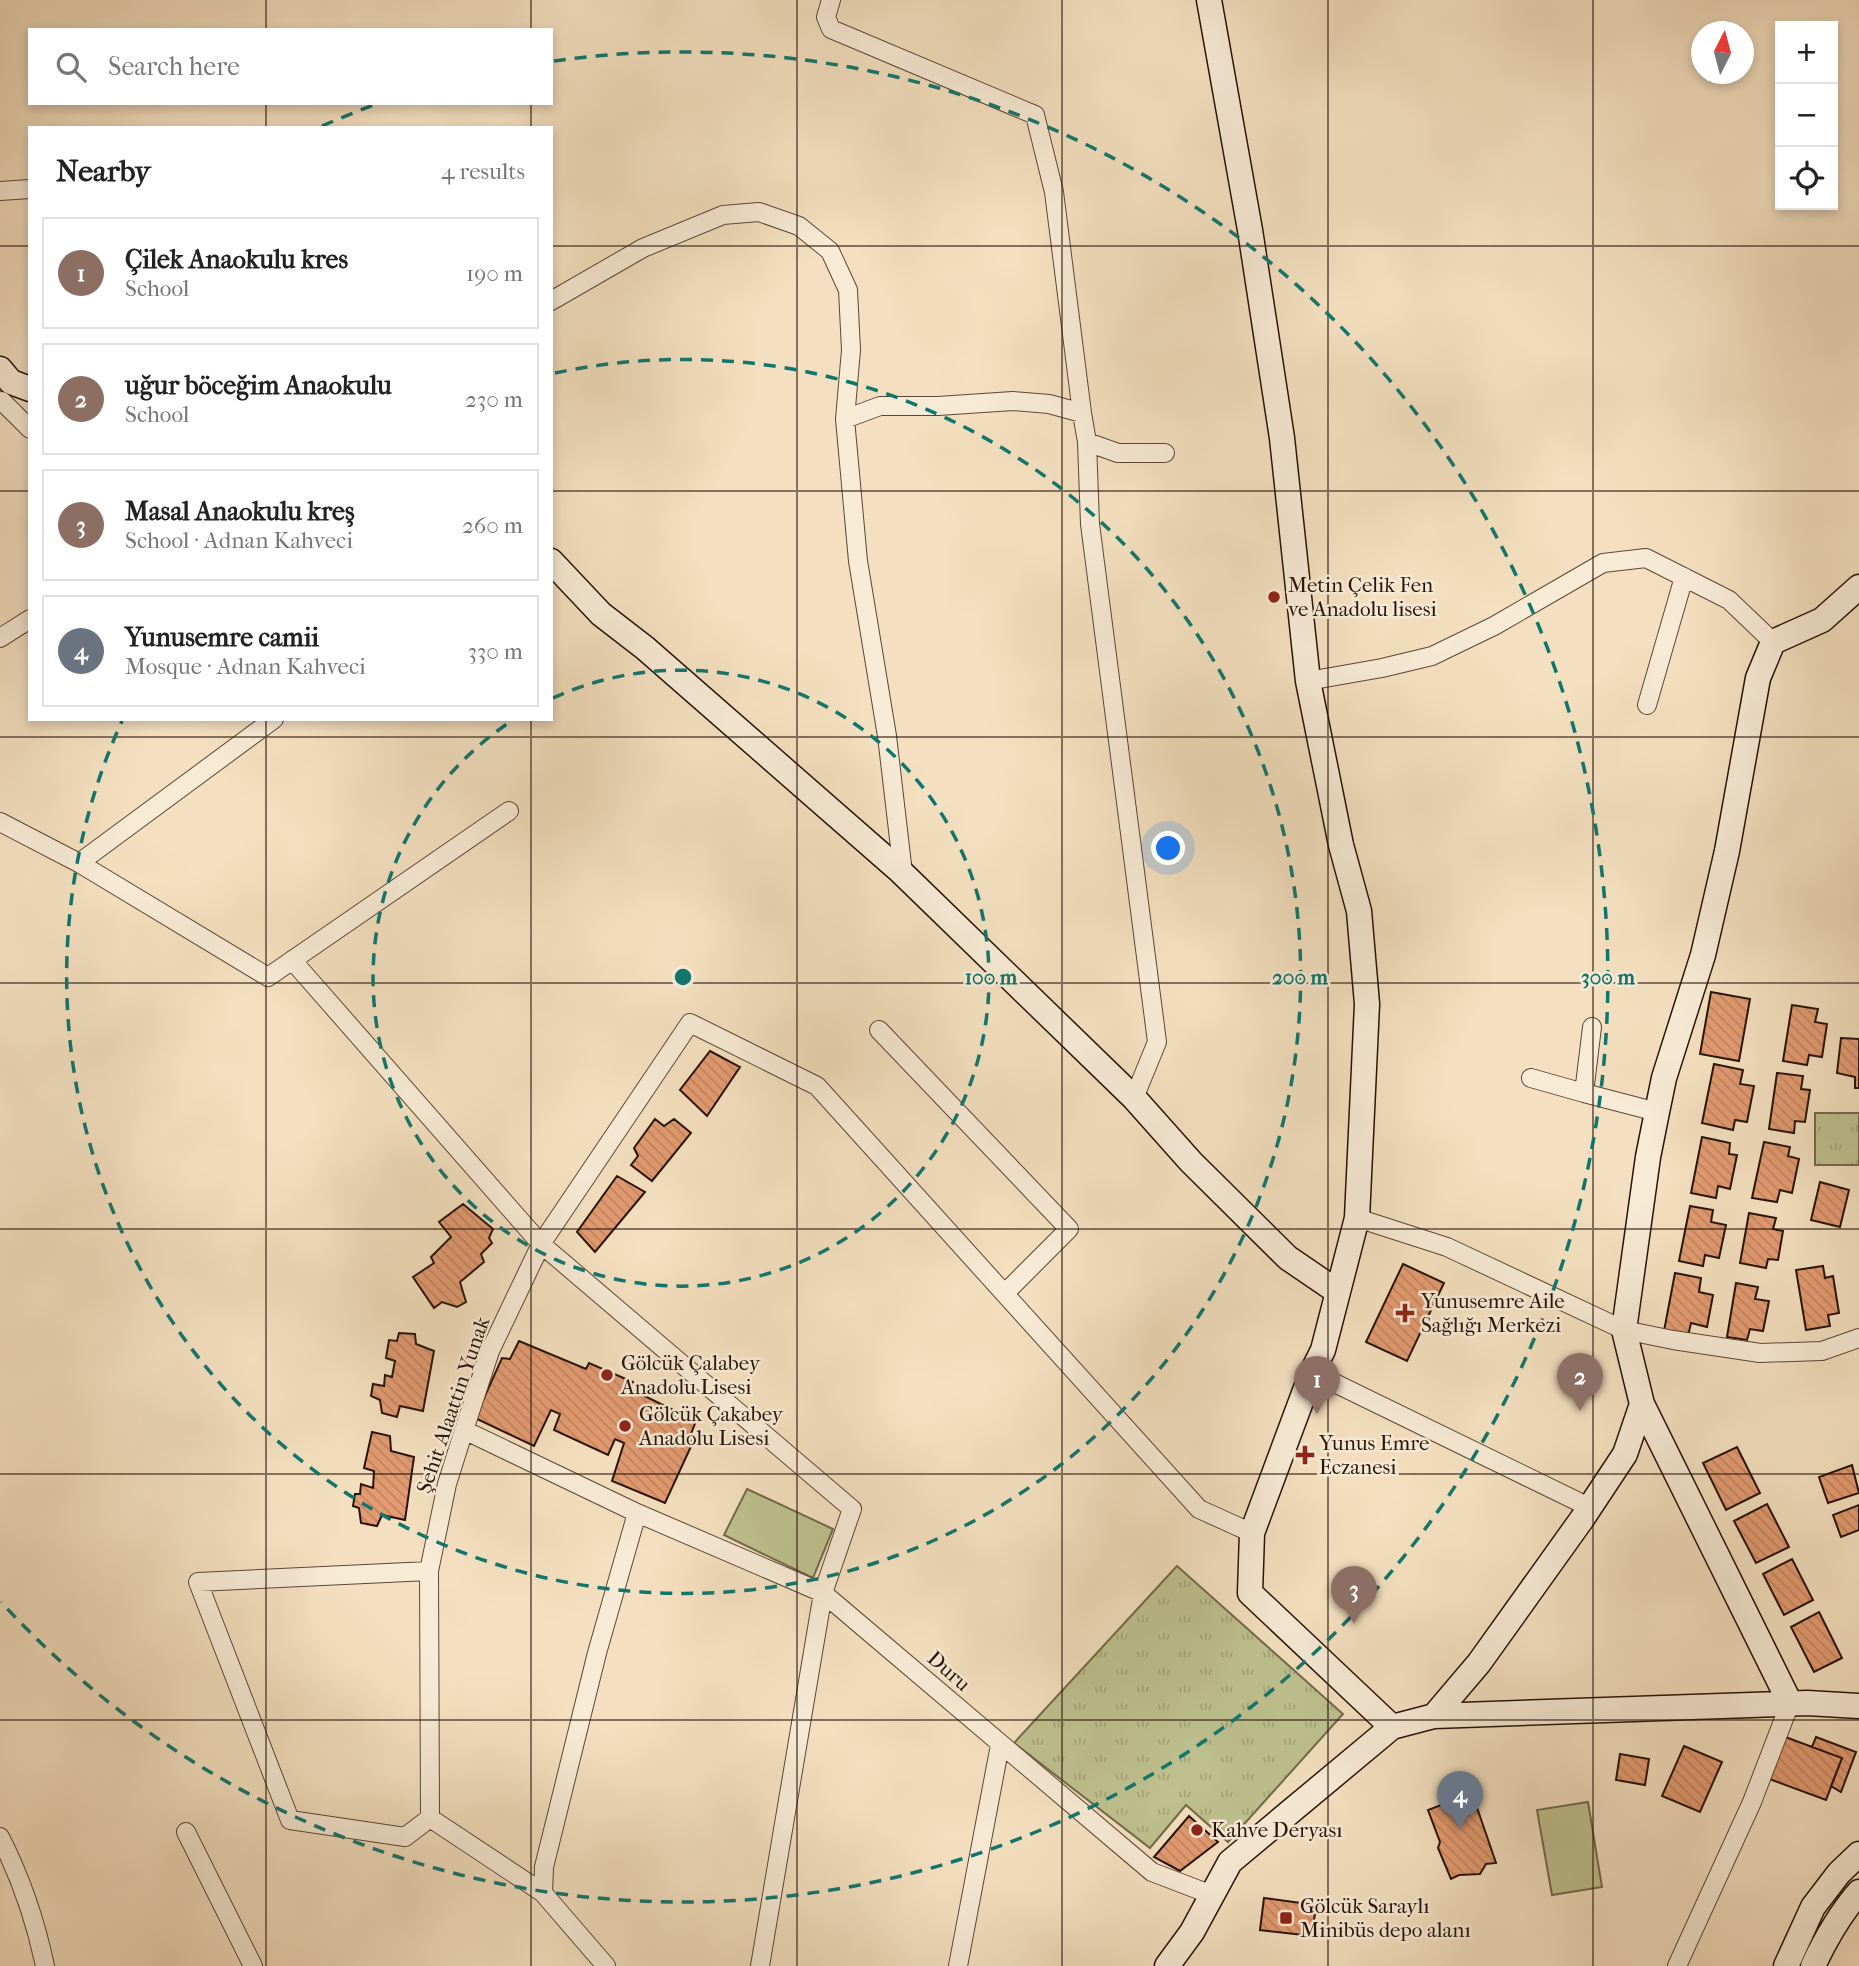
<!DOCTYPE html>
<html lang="en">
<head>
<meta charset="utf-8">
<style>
	body { margin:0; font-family:"IM FELL French Canon",serif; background:#f6f6f6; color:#222 }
	.controls { position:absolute; right:21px; top:21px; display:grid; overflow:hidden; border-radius:0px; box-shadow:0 4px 10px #0003 }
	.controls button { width:63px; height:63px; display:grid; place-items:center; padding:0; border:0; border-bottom:2px solid #e0e0e0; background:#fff; color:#222; font:35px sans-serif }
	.compass { position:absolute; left:1691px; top:21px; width:63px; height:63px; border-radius:50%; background:#fff; box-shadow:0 4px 10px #0003; rotate:6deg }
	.you { position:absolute; left:1169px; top:849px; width:24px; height:24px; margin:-18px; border:5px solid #fff; border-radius:50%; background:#1a73e8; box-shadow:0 0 0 10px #1a73e833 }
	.badge { display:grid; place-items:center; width:46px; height:46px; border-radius:50%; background:#b45309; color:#fff; font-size:23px; font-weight:700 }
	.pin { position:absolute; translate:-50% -58px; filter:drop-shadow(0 2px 4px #0008) }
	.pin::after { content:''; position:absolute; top:37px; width:24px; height:21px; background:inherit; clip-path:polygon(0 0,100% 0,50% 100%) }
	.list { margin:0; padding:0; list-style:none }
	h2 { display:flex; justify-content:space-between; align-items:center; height:91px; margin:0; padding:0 28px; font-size:30px }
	h2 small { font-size:23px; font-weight:400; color:#767676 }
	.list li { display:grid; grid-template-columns:46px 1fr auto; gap:21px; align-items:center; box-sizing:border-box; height:112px; margin:0 14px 14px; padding:0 14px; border:2px solid #e0e0e0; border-radius:0px }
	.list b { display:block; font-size:26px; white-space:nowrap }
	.list p { margin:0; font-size:23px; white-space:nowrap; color:#767676 }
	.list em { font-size:23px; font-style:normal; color:#767676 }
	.icon { flex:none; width:38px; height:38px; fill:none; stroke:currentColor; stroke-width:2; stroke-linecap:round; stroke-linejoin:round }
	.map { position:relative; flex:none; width:1859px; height:1966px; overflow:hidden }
	.search { position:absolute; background:#fff; box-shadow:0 4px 10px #0003; left:28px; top:28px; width:525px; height:77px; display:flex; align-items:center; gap:18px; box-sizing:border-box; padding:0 24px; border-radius:0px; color:#767676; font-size:26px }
	.panel { position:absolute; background:#fff; box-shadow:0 4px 10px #0003; left:28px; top:126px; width:525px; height:595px; border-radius:0px }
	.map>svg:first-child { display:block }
	.park { fill:url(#park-tufts); stroke:#726a4c; stroke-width:2 }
	.pitch { fill:#bfc190; stroke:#726a4c; stroke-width:2 }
	.building { fill:url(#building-back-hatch); stroke:#261208; stroke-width:2 }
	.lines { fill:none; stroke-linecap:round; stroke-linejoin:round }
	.street-casing { stroke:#5a4636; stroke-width:20 }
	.secondary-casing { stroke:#261208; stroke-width:27 }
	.street { stroke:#f8ebd6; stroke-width:18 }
	.secondary { stroke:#f8ebd6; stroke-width:24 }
	.grid { fill:none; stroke:#261208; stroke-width:2; stroke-opacity:0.55 }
	.ring { fill:none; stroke:#0f766e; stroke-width:3.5; stroke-dasharray:12 9 }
	.poi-dot { fill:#8f2418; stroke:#f8ebd6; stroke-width:2.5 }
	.labels { text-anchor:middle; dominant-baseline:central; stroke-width:5; stroke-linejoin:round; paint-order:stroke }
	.poi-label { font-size:21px; fill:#261208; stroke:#f8ebd6; text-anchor:start }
	.street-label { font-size:21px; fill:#261208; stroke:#f8ebd6 }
	.centre { fill:#0f766e; stroke:#f8ebd6; stroke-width:3.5 }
	.ring-label { font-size:21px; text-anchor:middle; font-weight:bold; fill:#0f766e; stroke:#f8ebd6; stroke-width:5; stroke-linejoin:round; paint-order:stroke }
</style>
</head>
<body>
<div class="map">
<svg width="1859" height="1966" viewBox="0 0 1859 1966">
	<defs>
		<pattern id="park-tufts" width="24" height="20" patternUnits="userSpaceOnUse" patternTransform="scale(1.75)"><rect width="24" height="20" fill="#bfc190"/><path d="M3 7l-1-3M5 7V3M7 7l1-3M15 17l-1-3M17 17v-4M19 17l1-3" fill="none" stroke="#a4a57b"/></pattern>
		<pattern id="building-back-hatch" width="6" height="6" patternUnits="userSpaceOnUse" patternTransform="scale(1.75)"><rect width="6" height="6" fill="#e39b71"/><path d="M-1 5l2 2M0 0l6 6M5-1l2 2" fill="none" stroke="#c38460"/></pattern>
	</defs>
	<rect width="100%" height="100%" fill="#f4e0c0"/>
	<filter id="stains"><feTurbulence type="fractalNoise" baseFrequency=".00286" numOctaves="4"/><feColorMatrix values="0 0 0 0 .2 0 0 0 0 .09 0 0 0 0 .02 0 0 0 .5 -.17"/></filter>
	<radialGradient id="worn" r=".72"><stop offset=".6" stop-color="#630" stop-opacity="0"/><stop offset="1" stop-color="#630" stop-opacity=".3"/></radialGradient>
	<path class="park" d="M1815,1113H1859V1165H1815Z
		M1177,1566L1343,1714L1228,1842L1186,1805L1150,1848L1014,1743Z"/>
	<path class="pitch" d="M747,1489L833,1529L813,1578L724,1535Z
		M1588,1802L1602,1887L1552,1895L1537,1810Z"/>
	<path class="building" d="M1711,992L1750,999L1739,1061L1700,1054Z
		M1792,1005L1818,1009L1815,1022L1827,1024L1822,1057L1809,1055L1807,1065L1783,1061Z
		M1841,1038L1859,1039V1088H1855V1077L1837,1073Z
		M710,1051L740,1067L707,1116L680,1090Z
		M1714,1064L1743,1070L1740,1084L1754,1086L1747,1122L1735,1120L1733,1130L1702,1123Z
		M1777,1073L1803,1076L1801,1089L1810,1090L1805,1122L1795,1121L1794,1133L1769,1129Z
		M655,1119L664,1126L674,1119L691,1133L652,1181L631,1165L638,1156L634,1148Z
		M1702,1137L1730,1143L1729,1154L1737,1155L1730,1189L1718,1186L1716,1198L1691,1193Z
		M1764,1142L1790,1147L1788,1156L1799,1159L1792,1193L1780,1190L1777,1202L1752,1198Z
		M617,1176L645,1192L595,1252L577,1232Z
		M1820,1182L1849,1190L1840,1227L1811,1220Z
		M463,1204L493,1229L489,1238L492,1243L481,1254L484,1262L460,1282L466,1302L457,1307L442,1302L434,1308L413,1277L434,1263L431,1257L451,1237L439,1222Z
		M1690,1206L1713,1210L1711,1222L1726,1225L1719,1258L1705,1255L1703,1266L1679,1261Z
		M1749,1213L1776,1218L1773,1229L1783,1231L1778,1260L1768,1259L1766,1268L1740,1263Z
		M1403,1264L1444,1283L1407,1361L1366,1342Z
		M1823,1266L1825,1278L1833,1276L1839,1313L1828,1315L1830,1326L1806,1330L1796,1270Z
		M1675,1273L1701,1278L1699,1292L1713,1295L1707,1327L1691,1323L1688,1336L1664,1331Z
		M1736,1283L1758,1287L1755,1299L1769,1301L1763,1331L1750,1329L1747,1340L1727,1337Z
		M399,1333L415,1334L416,1344L434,1351L423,1411L400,1406L397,1417L382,1413L380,1400L371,1396L373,1384L384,1386L385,1375L392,1377L395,1361L386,1358L389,1340L397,1341Z
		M519,1341L586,1369L589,1363L633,1382L630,1389L696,1421L689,1439L693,1442L665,1503L612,1481L624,1443L615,1439L608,1455L554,1430L560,1414L551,1410L534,1446L475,1418L502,1358L510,1359Z
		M372,1432L390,1436L391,1451L414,1457L405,1520L382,1515L377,1526L361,1523L359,1508L353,1506L355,1494H360L361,1484L373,1488L374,1471L364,1468Z
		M1737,1447L1760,1493L1726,1510L1703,1463Z
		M1852,1465L1859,1493L1828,1503L1819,1477Z
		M1767,1504L1789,1547L1756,1563L1734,1521Z
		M1859,1505V1530L1841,1537L1833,1515Z
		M1792,1559L1813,1600L1784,1615L1763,1574Z
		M1819,1612L1842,1658L1814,1672L1791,1627Z
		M1780,1735L1842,1758L1826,1800L1764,1777Z
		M1816,1737L1856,1752L1841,1792L1831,1786L1842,1758L1812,1747Z
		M1684,1746L1722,1762L1700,1812L1662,1796Z
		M1620,1754L1649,1759L1645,1785L1616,1780Z
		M1472,1793L1496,1863L1486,1864L1480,1874L1459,1875L1451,1879L1438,1848L1440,1842L1428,1810Z
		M1189,1816L1218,1842L1180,1871L1154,1857Z
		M1264,1898L1316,1905L1312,1936L1260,1930Z"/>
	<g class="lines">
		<g class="street-casing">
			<path id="street" d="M831,0L826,17L831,29L1035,115L1054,192L1082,413
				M0,191L30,189
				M551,301L643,248L723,215L759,212L799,226L830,251L848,290L851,350L845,419L858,561L887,736L903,873
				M2,401L30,429
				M845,419L880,406H938L1013,401L1049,404L1082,413L1087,442L1090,524L1157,1042L1134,1098
				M1087,442L1118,453H1165
				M0,638L30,619
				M1308,681L1382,668L1432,656L1494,626L1603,563L1646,558L1729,600L1773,642
				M1647,705L1684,577
				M0,822L79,863L268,977L509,811
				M79,863L274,719
				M292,960L541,1244L852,1509L823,1593L760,1966
				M1592,1027L1584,1093L1657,1112
				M879,1030L1069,1229L1005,1293
				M1531,1078L1584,1093
				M1357,1218L1447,1247L1624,1330L1673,1340L1760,1353L1822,1351L1859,1338
				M1312,1372L1589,1507
				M464,1430L637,1513
				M429,1571L198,1582L290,1820L405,1837L430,1818
				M186,1832L253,1966
				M0,1837C20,1876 36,1923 45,1966
				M543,1893L430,1818L429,1571L447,1484L464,1430L490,1351L541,1244L690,1023L817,1086L1199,1509L1252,1533
				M606,1966L543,1893L544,1867L597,1653L637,1513L823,1593L1152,1872L1212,1895
				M958,1966L1000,1745
				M1677,1966L1752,1802L1790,1703"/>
		</g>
		<g class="secondary-casing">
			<path id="secondary" d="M1209,0L1250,230L1282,438L1308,681L1341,845L1359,911L1367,1004L1357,1218L1323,1350L1312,1372L1252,1533L1250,1593L1392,1727
				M0,369L11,382L30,389
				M551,561L601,614L645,648L899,870L1134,1098L1191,1162L1288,1258L1338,1292
				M1790,1703L1642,1404L1624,1330L1648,1157L1657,1112L1664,1078L1703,955L1727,851L1758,678L1773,642L1822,620L1859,587
				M1434,1716L1479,1663L1582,1519L1625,1454L1642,1404
				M1167,1966L1192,1932L1230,1862L1392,1727L1434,1716L1807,1703L1859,1706
				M1786,1966L1813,1907L1839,1873L1859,1854
				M1813,1966C1826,1938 1839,1915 1859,1892"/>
		</g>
		<use href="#street" class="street"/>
		<use href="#secondary" class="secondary"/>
	</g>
	<path class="grid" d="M266,0V30M531,0V30M797,0V1966M1062,0V1966M1328,0V1966M1593,0V1966M266,103V128M531,103V128M0,246H30M551,246H1859M0,491H30M551,491H1859M266,719V1966M531,719V1966M0,737H1859M0,983H1859M0,1229H1859M0,1474H1859M0,1720H1859"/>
	<g class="ring">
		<path d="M553 698A308 308 0 1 1 513 720"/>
		<path d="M555 373A617 617 0 1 1 122 721"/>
		<path d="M322 126A925 925 0 0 1 374 105M554 61A925 925 0 1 1 1 1602"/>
	</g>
	<g class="poi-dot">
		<circle cx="1274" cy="597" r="7"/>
		<path d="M1401.5 1302.5h7v7h7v7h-7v7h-7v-7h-7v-7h7z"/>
		<circle cx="607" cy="1375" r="7"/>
		<circle cx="625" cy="1426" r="7"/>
		<path d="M1301.5 1444.5h7v7h7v7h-7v7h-7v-7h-7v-7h7z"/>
		<circle cx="1197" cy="1830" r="7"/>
		<rect x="1279" y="1911" width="14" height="14" rx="3.5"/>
	</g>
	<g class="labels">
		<g class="poi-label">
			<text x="1288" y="585">Metin Çelik Fen<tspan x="1288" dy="24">ve Anadolu lisesi</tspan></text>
			<text x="1421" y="1301">Yunusemre Aile<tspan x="1421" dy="24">Sağlığı Merkezi</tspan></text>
			<text x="621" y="1363">Gölcük Çalabey<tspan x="621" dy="24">Anadolu Lisesi</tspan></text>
			<text x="639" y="1414">Gölcük Çakabey<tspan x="639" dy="24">Anadolu Lisesi</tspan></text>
			<text x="1319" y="1443">Yunus Emre<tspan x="1319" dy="24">Eczanesi</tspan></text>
			<text x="1211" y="1830">Kahve Deryası</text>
			<text x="1300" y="1906">Gölcük Saraylı<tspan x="1300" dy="24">Minibüs depo alanı</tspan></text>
		</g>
		<g class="street-label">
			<text transform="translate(453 1405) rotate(-71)">Şehit Alaattin Yunak</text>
			<text transform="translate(949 1671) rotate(41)">Duru</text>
		</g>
	</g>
	<circle cx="683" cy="977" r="10" class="centre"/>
	<g class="ring-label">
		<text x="991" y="984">100 m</text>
		<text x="1300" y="984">200 m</text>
		<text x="1608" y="984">300 m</text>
	</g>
	<rect width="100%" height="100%" filter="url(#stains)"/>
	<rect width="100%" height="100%" fill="url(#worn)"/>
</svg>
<div class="controls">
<button>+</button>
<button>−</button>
<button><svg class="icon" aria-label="locate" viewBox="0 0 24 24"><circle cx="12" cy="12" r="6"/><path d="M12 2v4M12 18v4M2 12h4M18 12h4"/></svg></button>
</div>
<svg class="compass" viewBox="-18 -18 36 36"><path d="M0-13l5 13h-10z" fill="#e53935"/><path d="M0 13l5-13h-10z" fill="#767676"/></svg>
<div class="you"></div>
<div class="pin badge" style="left:1317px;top:1414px;background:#8d6e63">1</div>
<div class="pin badge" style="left:1580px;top:1411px;background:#8d6e63">2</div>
<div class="pin badge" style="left:1354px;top:1624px;background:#8d6e63">3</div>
<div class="pin badge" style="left:1460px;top:1829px;background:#6b7280">4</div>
<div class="search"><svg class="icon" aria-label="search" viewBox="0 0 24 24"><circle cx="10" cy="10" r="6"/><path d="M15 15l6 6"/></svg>Search here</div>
<section class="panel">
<h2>Nearby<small>4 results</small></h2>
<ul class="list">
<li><span class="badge" style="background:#8d6e63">1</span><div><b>Çilek Anaokulu kres</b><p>School</p></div><em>190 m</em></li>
<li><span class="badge" style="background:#8d6e63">2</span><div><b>uğur böceğim Anaokulu</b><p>School</p></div><em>230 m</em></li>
<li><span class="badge" style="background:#8d6e63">3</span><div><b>Masal Anaokulu kreş</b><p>School · Adnan Kahveci</p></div><em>260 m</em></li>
<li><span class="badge" style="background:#6b7280">4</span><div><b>Yunusemre camii</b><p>Mosque · Adnan Kahveci</p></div><em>330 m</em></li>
</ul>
</section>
</div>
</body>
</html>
